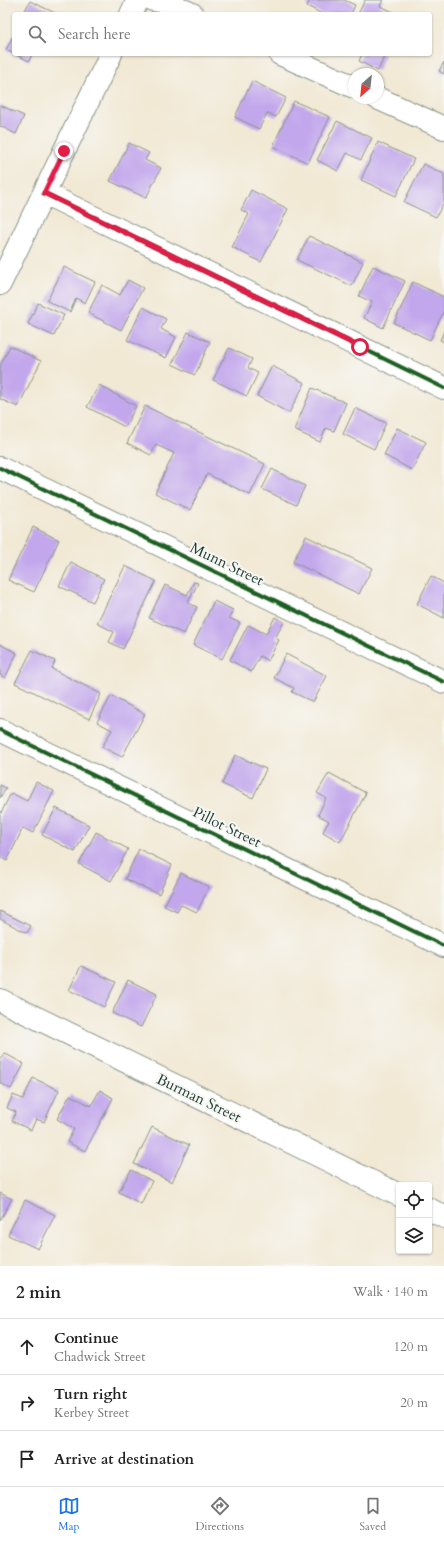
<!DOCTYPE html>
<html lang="en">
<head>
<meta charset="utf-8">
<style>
	body { margin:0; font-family:Cardo,serif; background:#f6f6f6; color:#222 }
	.controls { position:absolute; right:12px; bottom:12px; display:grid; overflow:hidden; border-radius:4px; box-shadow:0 1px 3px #0004 }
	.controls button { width:36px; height:36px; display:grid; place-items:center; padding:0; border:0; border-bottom:1px solid #e0e0e0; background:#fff; color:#222; font:20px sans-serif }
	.compass { position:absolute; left:348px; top:68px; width:36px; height:36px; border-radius:50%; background:#fff; box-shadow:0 1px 3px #0004; rotate:207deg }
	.stop { position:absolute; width:12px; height:12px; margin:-9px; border:3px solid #e11d48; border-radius:50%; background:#fff }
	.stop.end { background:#e11d48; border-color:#fff; box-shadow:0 1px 4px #0008 }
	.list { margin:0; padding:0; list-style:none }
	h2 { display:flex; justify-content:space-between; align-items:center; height:52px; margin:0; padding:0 16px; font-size:17px }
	h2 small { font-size:13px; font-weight:400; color:#767676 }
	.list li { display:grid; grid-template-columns:26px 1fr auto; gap:12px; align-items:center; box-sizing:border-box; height:56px; padding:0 16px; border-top:1px solid #e0e0e0 }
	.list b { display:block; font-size:15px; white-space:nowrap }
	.list p { margin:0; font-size:13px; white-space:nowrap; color:#767676 }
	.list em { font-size:13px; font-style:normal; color:#767676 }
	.icon { flex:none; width:22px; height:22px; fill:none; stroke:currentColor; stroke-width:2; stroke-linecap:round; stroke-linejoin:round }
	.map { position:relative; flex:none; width:444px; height:1266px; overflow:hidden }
	.search { position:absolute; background:#fff; box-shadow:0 1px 3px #0004; left:12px; right:12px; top:12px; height:44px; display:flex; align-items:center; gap:10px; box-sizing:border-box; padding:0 14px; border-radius:4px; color:#767676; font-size:15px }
	.sheet { height:220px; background:#fff }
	nav { display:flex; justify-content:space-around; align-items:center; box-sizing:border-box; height:56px; border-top:1px solid #e0e0e0; background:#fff; font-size:11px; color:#767676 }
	nav a { display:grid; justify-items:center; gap:2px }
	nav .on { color:#1a73e8 }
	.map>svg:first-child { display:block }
	.building { fill:#c3a7ec }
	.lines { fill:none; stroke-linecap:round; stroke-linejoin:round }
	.minor-casing { stroke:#889384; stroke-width:24 }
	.minor { stroke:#fff; stroke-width:22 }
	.cycleway-casing { stroke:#f6f6f2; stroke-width:6 }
	.cycleway { stroke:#1b5e20; stroke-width:4 }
	.route { stroke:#e11d48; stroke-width:5 }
	.labels { text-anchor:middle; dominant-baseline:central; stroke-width:4; stroke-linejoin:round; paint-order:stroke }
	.street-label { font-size:15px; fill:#1f3d34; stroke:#f6f6f2 }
</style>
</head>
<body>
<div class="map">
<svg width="444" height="1266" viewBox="0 0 444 1266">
	<rect width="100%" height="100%" fill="#f6f6f2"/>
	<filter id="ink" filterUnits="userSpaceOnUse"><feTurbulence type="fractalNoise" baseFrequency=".025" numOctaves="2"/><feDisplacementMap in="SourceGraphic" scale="8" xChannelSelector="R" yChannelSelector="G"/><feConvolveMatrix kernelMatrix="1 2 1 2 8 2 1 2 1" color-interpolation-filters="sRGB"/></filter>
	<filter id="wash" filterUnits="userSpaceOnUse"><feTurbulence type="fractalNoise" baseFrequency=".012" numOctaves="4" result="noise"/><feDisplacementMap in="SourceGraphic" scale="16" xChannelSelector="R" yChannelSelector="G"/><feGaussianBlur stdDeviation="0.9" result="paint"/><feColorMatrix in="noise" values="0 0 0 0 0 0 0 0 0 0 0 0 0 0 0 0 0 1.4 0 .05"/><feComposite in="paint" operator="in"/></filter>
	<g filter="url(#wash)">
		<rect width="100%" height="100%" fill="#f2e9d5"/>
		<g id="blocks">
			<path class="building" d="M310,0H344L355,5L351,14H322L307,6Z
				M365,0H383L380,6L398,14H358Z
				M30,1L57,14H23Z
				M14,34V54H32L29,61L6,50Z
				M362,54H385L378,71L359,61Z
				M444,62V74L439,71Z
				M252,81L286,98L276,117L267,113L259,129L235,117Z
				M294,101L330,117L308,163L273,146Z
				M0,105L24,116L16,134L0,126Z
				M337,121L372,138L361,160L347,153L338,171L317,160Z
				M378,142L414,159L396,196L361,180Z
				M129,143L149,153L145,160L161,168L146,198L110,181Z
				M423,164L444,174V202L436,217L404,202Z
				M251,190L288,209L261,262L232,247L249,214L241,210Z
				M309,236L363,262L352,286L297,260Z
				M373,266L405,281L383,328L364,318L372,302L359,296Z
				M64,267L95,282L85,303L76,298L70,312L47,301Z
				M128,280L143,288L121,330L88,313L102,285L120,295Z
				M413,282L444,297V311L430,340L394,323Z
				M38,303L64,315L54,336L28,324Z
				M143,307L166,319L161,329L176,337L166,358L127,340Z
				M444,331V342L440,340Z
				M188,332L210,342L195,375L172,364Z
				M10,346L41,361L18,407L0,399V366Z
				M229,348L252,359L248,368L258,373L247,396L213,380Z
				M272,366L305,383L289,413L257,396Z
				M99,385L136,406L125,427L87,407Z
				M312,388L346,403L334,431L326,428L320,442L294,430Z
				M145,406L265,464L250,495L207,474L190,510L155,493L174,453L156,445L151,455L127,443Z
				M355,408L386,423L374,449L343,434Z
				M397,428L426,442L412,470L384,455Z
				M272,469L305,486L296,505L262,489Z
				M33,527L59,540L34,592L8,580Z
				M306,536L372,568L359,594L293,562Z
				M71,562L104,579L93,602L59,586Z
				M125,566L156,581L123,649L109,642L114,632L97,623Z
				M431,576L444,583V618L417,604Z
				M194,582L198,583L188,603L197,607L184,634L149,618L165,585L187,595Z
				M214,601L233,610L229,618L240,623L222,659L193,645Z
				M275,617L284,622L275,638L279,640L268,661L260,656L251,672L230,660L248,625L266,634Z
				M0,644L17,653L5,678L0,675Z
				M32,650L55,661L52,669L101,694L89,719L15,683Z
				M286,654L327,676L313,702L292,692L294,688L274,678Z
				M111,696L145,714L122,757L102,747L112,730L97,722Z
				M235,755L266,769L253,798L222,784Z
				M329,773L366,793L340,842L323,832L329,821L318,815L326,798L317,793Z
				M36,782L54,791L33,833L23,828L7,861L0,857V815L11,793L27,801Z
				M0,785L6,788L0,798Z
				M56,808L89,825L75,852L42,835Z
				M96,832L128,849L111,881L79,864Z
				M139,849L172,865L159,894L125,879Z
				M181,873L209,887L197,912L181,905L177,912L164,906Z
				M0,911L31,926L27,933L0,919Z
				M81,966L116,982L104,1007L69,990Z
				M128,980L157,994L141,1027L112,1013Z
				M4,1053L24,1064L11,1089L0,1083V1061Z
				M33,1078L59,1090L44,1122L36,1119L31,1130L12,1121L16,1112L7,1108L13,1095L23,1099Z
				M100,1090L113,1098L85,1151L67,1142L74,1129L57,1119L70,1095L91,1106Z
				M152,1127L189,1145L172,1182L134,1164Z
				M131,1170L152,1181L141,1204L119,1192Z
				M0,1193L12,1199L0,1220Z
				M25,1200L55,1215L38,1249L8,1235Z"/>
		</g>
	</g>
	<g filter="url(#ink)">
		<use href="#blocks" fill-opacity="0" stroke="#889384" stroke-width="1"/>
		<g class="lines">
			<g class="minor-casing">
				<path id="minor" d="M153,0L166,2L192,14
					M131,14L138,0
					M280,54L354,87
					M377,98L444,128
					M44,193L444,388
					M0,284L111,54
					M0,468L444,682
					M0,730L444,946
					M0,1000L399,1195
					M429,1209L444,1217"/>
			</g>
			<use href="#minor" class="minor"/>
			<g class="cycleway-casing">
				<path id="cycleway" d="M44,193L444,388
					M0,468L444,682
					M0,730L444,946"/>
			</g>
			<use href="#cycleway" class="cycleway"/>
		</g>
	</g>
	<g class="lines" filter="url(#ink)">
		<path class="route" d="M64,151L44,193L360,347"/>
	</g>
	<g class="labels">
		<g class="street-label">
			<text transform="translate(227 564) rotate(26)">Munn Street</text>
			<text transform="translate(227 827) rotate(26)">Pillot Street</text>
			<text transform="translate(199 1098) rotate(26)">Burman Street</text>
		</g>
	</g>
</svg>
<div class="controls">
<button><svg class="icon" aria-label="locate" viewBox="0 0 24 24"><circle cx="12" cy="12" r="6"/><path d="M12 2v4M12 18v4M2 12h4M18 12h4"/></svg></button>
<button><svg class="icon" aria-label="layers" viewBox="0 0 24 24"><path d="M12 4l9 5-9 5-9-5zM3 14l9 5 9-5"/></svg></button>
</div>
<svg class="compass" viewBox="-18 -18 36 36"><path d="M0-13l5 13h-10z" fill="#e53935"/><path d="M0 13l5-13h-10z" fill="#767676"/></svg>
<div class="stop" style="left:360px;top:347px"></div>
<div class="stop end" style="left:64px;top:151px"></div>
<div class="search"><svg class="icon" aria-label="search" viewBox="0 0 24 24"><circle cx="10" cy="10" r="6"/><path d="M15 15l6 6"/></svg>Search here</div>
</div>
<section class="sheet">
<h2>2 min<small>Walk · 140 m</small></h2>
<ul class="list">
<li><svg class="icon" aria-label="ahead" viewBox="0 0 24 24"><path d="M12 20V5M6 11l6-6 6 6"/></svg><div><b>Continue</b><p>Chadwick Street</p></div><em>120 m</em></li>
<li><svg class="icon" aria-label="right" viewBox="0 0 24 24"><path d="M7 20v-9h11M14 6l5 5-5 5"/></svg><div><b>Turn right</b><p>Kerbey Street</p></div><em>20 m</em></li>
<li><svg class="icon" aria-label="arrive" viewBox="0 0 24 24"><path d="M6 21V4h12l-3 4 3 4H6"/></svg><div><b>Arrive at destination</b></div></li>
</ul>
</section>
<nav>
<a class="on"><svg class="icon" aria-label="map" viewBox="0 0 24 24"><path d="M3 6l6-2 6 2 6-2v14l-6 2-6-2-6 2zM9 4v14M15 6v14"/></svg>Map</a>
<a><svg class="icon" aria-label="directions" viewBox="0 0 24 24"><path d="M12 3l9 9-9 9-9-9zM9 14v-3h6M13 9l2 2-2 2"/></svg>Directions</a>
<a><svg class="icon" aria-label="saved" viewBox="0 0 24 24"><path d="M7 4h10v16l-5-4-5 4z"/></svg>Saved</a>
</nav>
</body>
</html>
